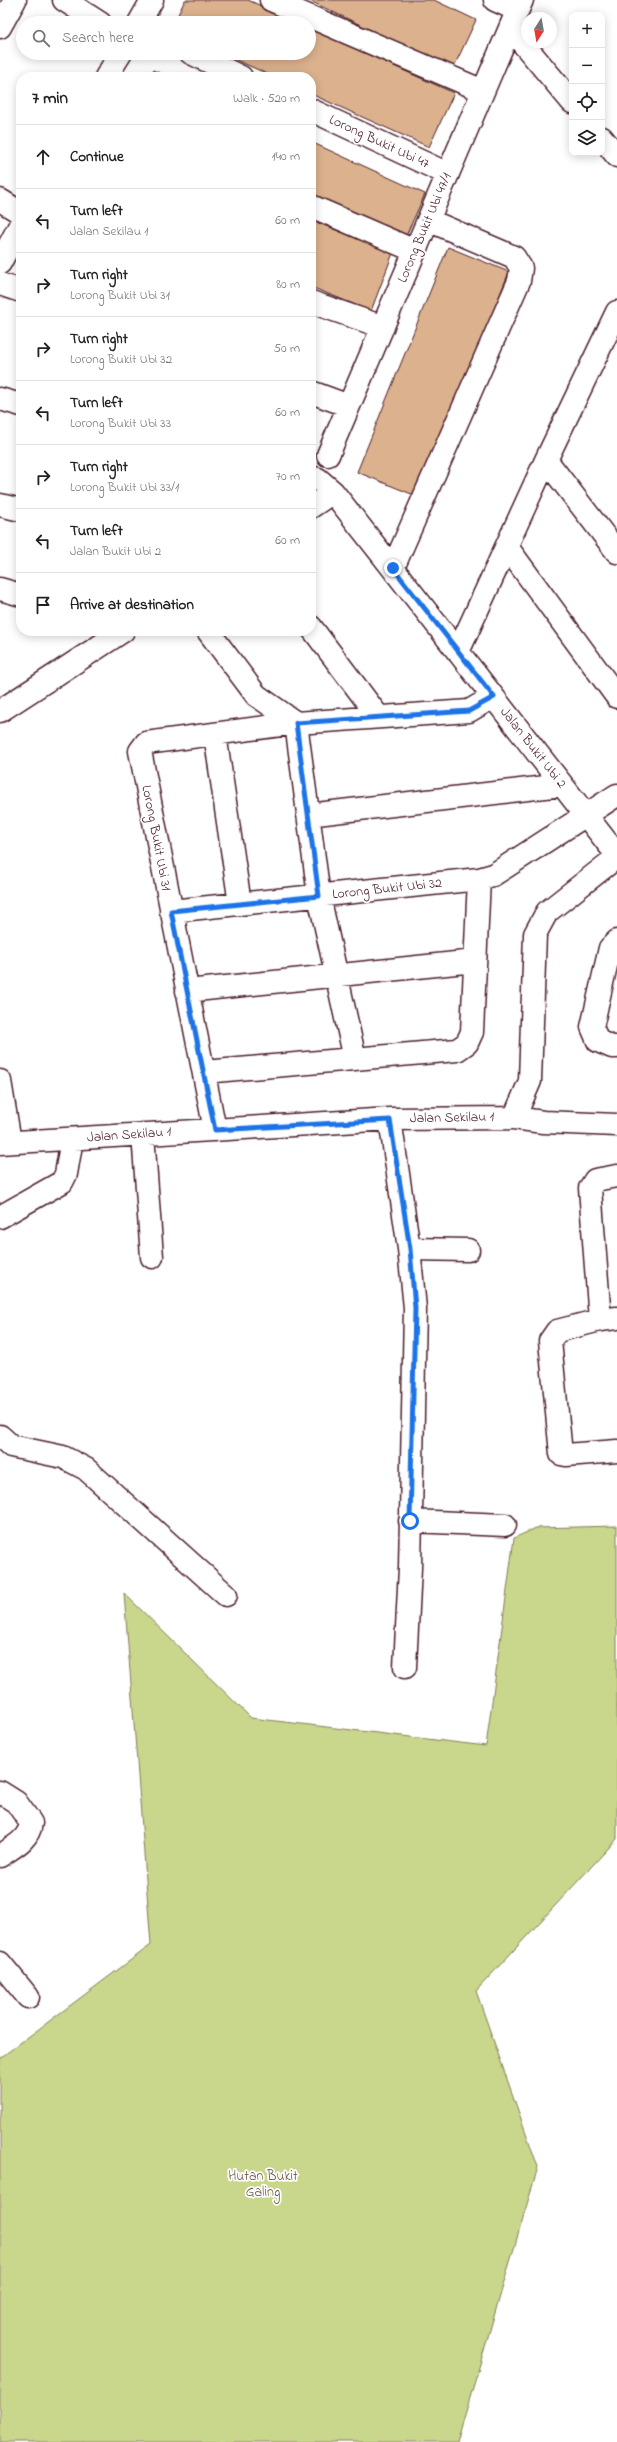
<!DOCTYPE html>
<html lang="en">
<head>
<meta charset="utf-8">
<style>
	body { margin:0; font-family:"Indie Flower",sans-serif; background:#f6f6f6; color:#202124 }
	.controls { position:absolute; right:12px; top:12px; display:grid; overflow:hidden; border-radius:8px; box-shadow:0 2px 10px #0003 }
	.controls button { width:36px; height:36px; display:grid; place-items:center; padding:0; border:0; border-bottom:1px solid #e0e0e0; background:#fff; color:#202124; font:20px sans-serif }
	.compass { position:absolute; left:521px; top:12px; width:36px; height:36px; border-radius:50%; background:#fff; box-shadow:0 2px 10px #0003; rotate:191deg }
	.stop { position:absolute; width:12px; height:12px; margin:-9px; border:3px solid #1a73e8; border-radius:50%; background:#fff }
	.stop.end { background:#1a73e8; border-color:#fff; box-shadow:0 1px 4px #0008 }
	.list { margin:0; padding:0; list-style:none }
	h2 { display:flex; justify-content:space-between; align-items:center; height:52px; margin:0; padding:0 16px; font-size:17px }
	h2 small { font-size:13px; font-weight:400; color:#757577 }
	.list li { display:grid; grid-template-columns:26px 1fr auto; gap:12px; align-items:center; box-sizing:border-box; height:64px; padding:0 16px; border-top:1px solid #e0e0e0 }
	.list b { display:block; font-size:15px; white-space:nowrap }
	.list p { margin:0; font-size:13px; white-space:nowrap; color:#757577 }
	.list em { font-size:13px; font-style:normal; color:#757577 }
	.icon { flex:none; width:22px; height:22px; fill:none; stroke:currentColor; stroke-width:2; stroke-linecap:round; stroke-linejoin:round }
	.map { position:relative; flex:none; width:617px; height:2442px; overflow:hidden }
	.search { position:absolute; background:#fff; box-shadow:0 2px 10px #0003; left:16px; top:16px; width:300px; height:44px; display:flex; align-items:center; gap:10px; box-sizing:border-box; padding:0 14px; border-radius:22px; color:#757577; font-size:15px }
	.panel { position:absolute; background:#fff; box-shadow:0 2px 10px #0003; left:16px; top:72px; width:300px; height:564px; border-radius:16px }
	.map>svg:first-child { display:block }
	.green { fill:#c8d78b; stroke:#897b5b }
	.building { fill:#dcb18d; stroke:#4a1f2b }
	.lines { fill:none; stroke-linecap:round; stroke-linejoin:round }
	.minor-casing { stroke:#4a1f2b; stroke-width:25 }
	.minor { stroke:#fff; stroke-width:22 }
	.route { stroke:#1a73e8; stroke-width:5 }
	.labels { text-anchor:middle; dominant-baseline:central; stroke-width:3.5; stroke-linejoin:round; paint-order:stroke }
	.street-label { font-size:14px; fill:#4a1f2b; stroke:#fff }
	.park-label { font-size:14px; fill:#705648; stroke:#fff }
</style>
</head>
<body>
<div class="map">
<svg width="617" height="2442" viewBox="0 0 617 2442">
	<rect width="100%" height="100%" fill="#fff"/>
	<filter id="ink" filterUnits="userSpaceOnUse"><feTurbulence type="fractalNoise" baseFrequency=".025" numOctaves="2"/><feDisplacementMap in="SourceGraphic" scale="8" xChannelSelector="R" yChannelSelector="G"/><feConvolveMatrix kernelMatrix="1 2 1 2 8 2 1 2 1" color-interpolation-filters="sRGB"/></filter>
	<g filter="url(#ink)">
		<path class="green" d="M617,1526V1839L476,1991L538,2167L457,2442H0V2058L151,1945L124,1593L251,1718L486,1746L514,1538L536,1528Z"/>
		<path class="building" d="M185,0H248L299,23H174Z
			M308,0H434L476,20L453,69Z
			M309,28L454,93L429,147L311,94V77H274L221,53H309Z
			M153,70L169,77H149Z
			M311,142L425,194L405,238L311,196Z
			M311,220L393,253L371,311L311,287Z
			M448,247L509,272L419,497L357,472Z"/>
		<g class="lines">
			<g class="minor-casing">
				<path id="minor" d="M64,0L100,23
					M271,0L483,91
					M495,0L517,10
					M139,23L152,0
					M0,27L15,0
					M510,28L572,102
					M191,53L241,77
					M106,77L121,53
					M311,110L448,174
					M602,138L617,156
					M0,200L21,213
					M311,206L415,251
					M0,263L21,223
					M0,284L21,291
					M311,302L383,327
					M311,392L349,406
					M0,399L21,405
					M328,455L522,0
					M546,460L617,552
					M311,477L318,479L333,492L617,855
					M0,505L21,510
					M311,507L333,492
					M507,547L617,697
					M393,568L519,281L521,268L514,257L428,220
					M0,589L21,595
					M311,627L378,716
					M208,631L256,695L296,723
					M458,652L546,460L617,312
					M0,711L123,631
					M296,723L319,896L355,1059
					M215,734L240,904
					M308,815L562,785
					M171,911L479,879L493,875L617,795
					M617,941L610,948L592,1027L598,1041L612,1047H617
					M187,991L475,961
					M204,1072L457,1050L467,1043L472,1032L479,879
					M0,1081L10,1142
					M514,1118L530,1081L535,934L547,912L617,857
					M390,1119L409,1249L415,1308L410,1568L405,1667
					M215,1130L140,751L146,743L296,723L469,711L493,697
					M143,1134L152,1257
					M0,1143L390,1119L514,1118L543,1122L617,1125
					M0,1217L62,1182L66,1174L72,1139
					M409,1249L468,1250
					M617,1318L600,1320L557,1331L550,1341L561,1454L566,1455L617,1451
					M600,1320L590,1188L595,1180L617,1176
					M0,1436L11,1446L63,1457L86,1469L226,1595
					M410,1521L505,1525
					M0,1792L16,1802L31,1823C29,1840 13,1847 0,1856
					M0,1963L28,1997"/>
			</g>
			<use href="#minor" class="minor"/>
		</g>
	</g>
	<g class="lines" filter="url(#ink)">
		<path class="route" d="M393,568L494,697L469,711L296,723L319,896L171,911L215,1130L390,1120L410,1249L415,1308L410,1521"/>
	</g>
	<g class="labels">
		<g class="street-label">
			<text transform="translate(379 142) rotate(25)">Lorong Bukit Ubi 47</text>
			<text transform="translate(425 228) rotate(-67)">Lorong Bukit Ubi 47/1</text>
			<text transform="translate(533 748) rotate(52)">Jalan Bukit Ubi 2</text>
			<text transform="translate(156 838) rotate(79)">Lorong Bukit Ubi 31</text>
			<text transform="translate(387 889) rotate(-6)">Lorong Bukit Ubi 32</text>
			<text transform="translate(452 1118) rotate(-1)">Jalan Sekilau 1</text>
			<text transform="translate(129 1135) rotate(-4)">Jalan Sekilau 1</text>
		</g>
		<g class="park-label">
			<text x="263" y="2176">Hutan Bukit<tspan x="263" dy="16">Galing</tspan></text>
		</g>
	</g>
</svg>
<div class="controls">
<button>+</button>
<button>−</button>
<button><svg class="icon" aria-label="locate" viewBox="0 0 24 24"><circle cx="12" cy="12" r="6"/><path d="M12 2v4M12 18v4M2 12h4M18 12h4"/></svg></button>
<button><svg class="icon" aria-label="layers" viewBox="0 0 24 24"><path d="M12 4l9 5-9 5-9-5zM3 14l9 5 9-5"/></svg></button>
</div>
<svg class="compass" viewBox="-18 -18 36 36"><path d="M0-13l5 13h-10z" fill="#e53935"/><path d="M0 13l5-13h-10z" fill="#757577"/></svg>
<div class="stop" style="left:410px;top:1521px"></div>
<div class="stop end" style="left:393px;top:568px"></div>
<div class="search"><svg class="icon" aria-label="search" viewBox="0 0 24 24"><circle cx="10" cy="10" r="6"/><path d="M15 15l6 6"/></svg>Search here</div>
<section class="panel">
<h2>7 min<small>Walk · 520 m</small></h2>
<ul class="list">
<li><svg class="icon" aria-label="ahead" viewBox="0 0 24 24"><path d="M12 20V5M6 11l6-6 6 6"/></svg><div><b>Continue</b></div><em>140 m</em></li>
<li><svg class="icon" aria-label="left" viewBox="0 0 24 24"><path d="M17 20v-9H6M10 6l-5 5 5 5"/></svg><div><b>Turn left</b><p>Jalan Sekilau 1</p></div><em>60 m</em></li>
<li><svg class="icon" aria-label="right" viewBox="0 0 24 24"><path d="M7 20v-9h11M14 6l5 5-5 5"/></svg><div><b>Turn right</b><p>Lorong Bukit Ubi 31</p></div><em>80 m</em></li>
<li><svg class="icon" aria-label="right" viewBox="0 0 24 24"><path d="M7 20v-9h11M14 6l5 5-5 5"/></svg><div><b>Turn right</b><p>Lorong Bukit Ubi 32</p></div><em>50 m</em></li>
<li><svg class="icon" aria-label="left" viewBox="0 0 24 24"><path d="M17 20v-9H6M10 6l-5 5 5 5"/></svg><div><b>Turn left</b><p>Lorong Bukit Ubi 33</p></div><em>60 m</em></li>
<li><svg class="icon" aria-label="right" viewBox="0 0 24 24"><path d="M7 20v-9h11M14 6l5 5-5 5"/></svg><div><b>Turn right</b><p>Lorong Bukit Ubi 33/1</p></div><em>70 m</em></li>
<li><svg class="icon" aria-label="left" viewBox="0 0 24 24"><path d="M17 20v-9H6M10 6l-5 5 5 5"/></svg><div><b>Turn left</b><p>Jalan Bukit Ubi 2</p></div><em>60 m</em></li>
<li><svg class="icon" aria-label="arrive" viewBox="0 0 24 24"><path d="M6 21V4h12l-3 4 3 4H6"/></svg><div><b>Arrive at destination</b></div></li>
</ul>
</section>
</div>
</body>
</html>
